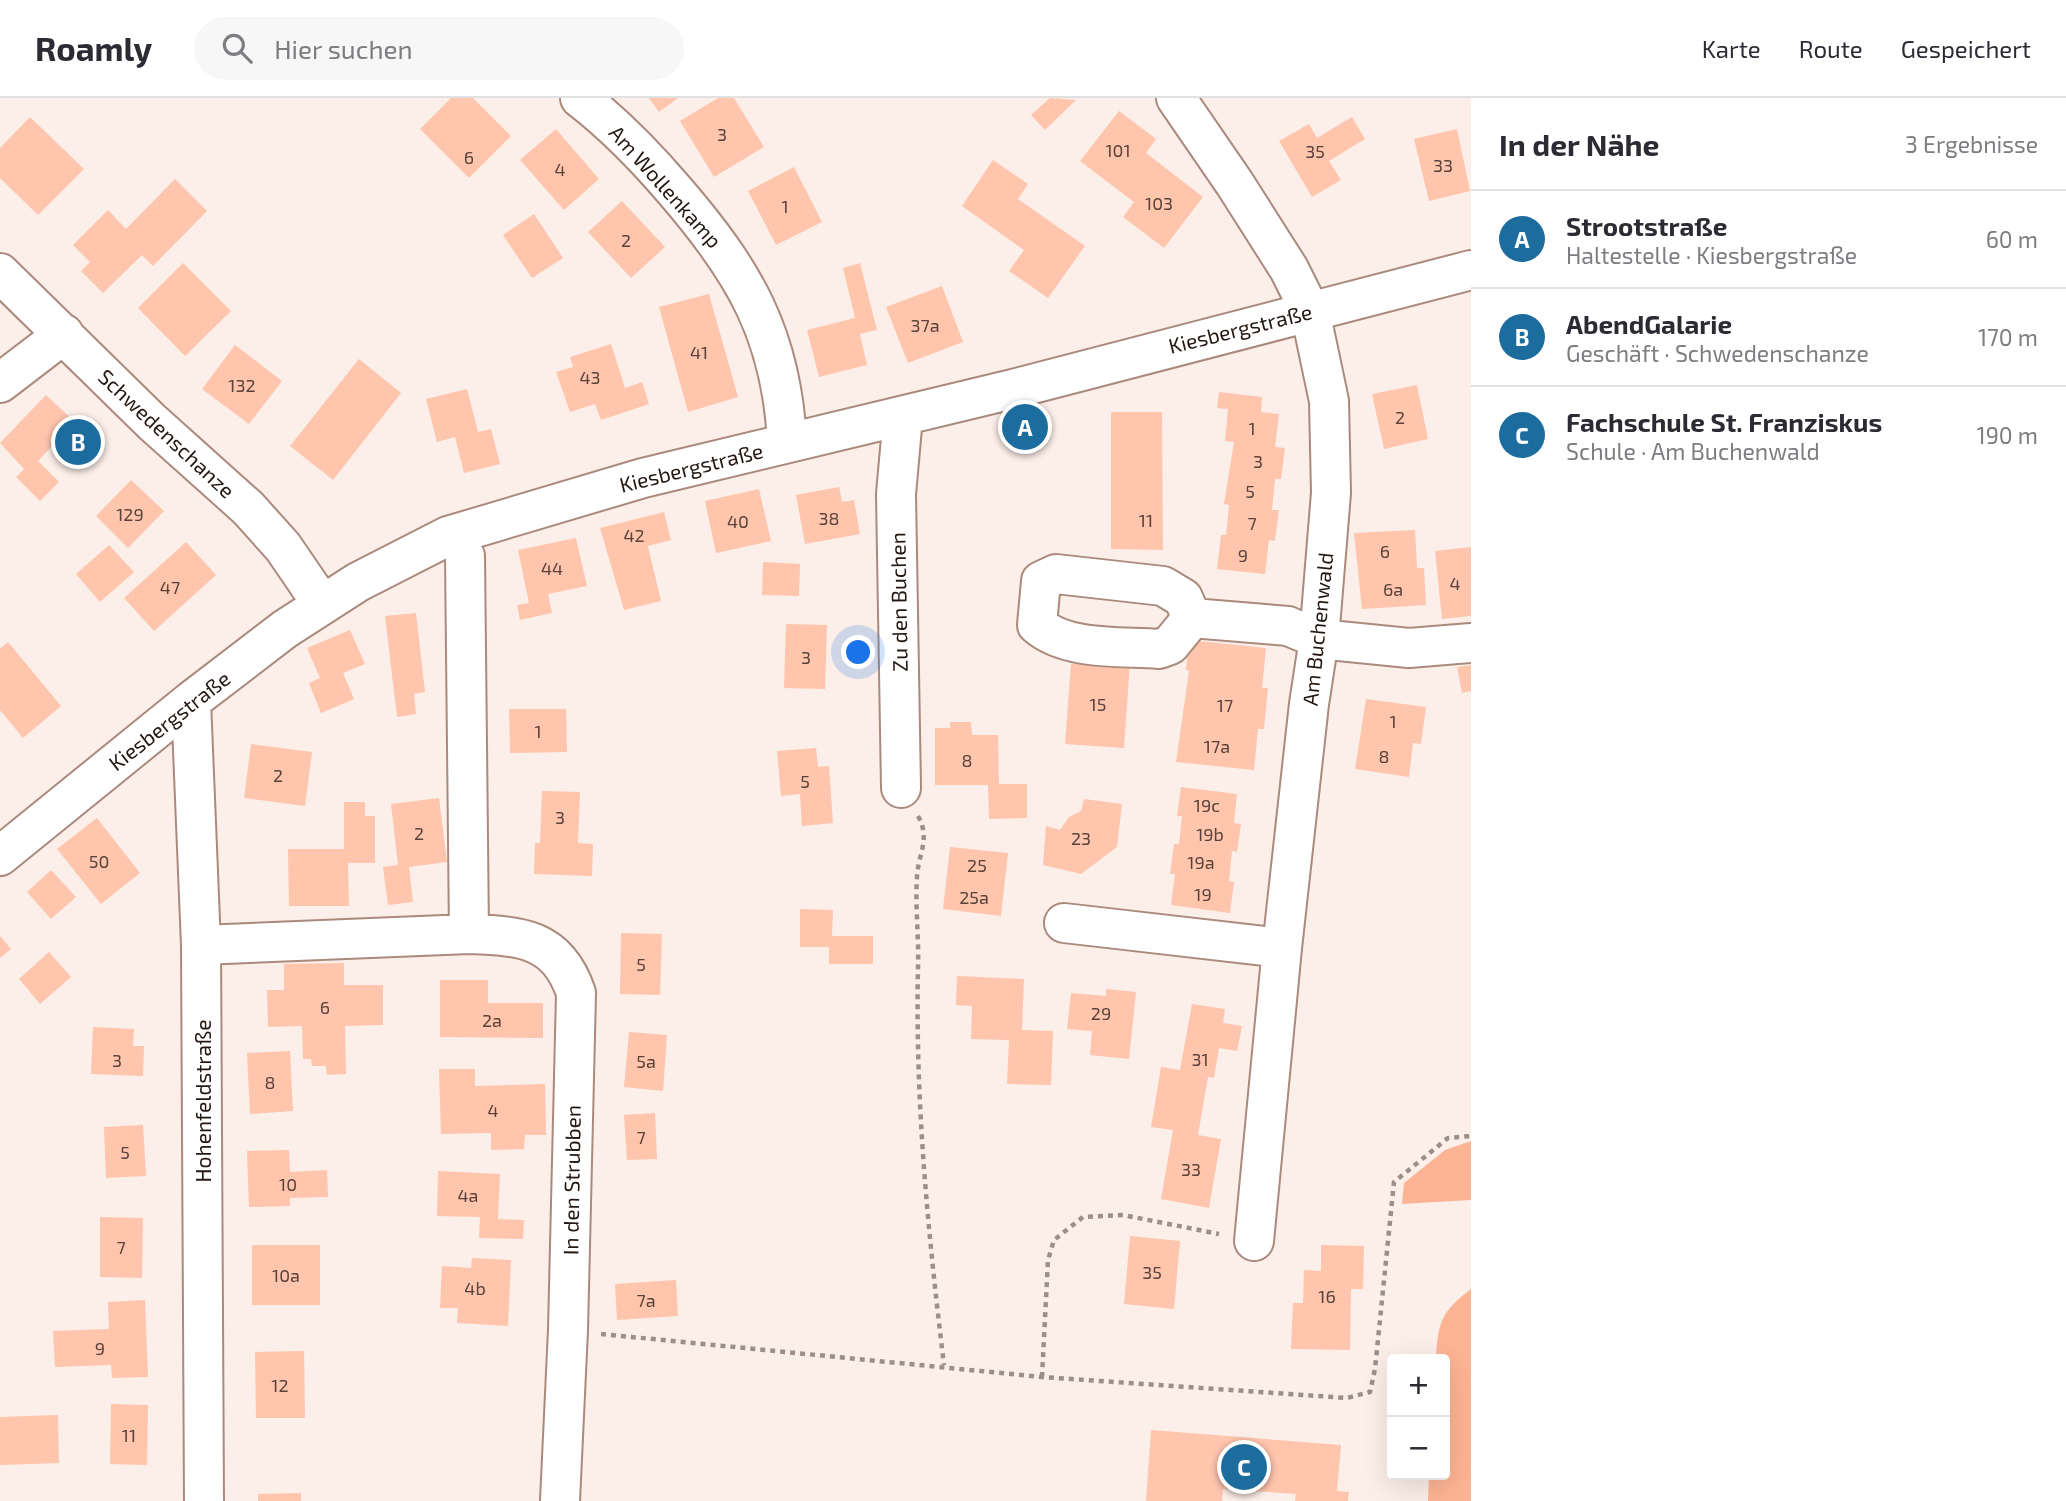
<!DOCTYPE html>
<html lang="de">
<head>
<meta charset="utf-8">
<style>
	body { margin:0; font-family:"Exo 2",sans-serif; background:#f7f7f7; color:#2b2b33 }
	.controls { position:absolute; right:21px; bottom:21px; display:grid; overflow:hidden; border-radius:7px; box-shadow:0 7px 28px #0002 }
	.controls button { width:63px; height:63px; display:grid; place-items:center; padding:0; border:0; border-bottom:2px solid #e1e1e2; background:#fff; color:#2b2b33; font:35px sans-serif }
	.you { position:absolute; left:859px; top:555px; width:24px; height:24px; margin:-18px; border:5px solid #fff; border-radius:50%; background:#1a73e8; box-shadow:0 0 0 10px #1a73e833 }
	.badge { display:grid; place-items:center; width:46px; height:46px; border-radius:50%; background:#1d6c9e; color:#fff; font-size:23px; font-weight:700 }
	.pin { position:absolute; translate:-50% -50%; border:4px solid #fff; box-shadow:0 2px 7px #0006 }
	.list { margin:0; padding:0; list-style:none }
	h2 { display:flex; justify-content:space-between; align-items:center; height:91px; margin:0; padding:0 28px; font-size:30px }
	h2 small { font-size:23px; font-weight:400; color:#7c7c81 }
	.list li { display:grid; grid-template-columns:46px 1fr auto; gap:21px; align-items:center; box-sizing:border-box; height:98px; padding:0 28px; border-top:2px solid #e1e1e2 }
	.list b { display:block; font-size:26px; white-space:nowrap }
	.list p { margin:0; font-size:23px; white-space:nowrap; color:#7c7c81 }
	.list em { font-size:23px; font-style:normal; color:#7c7c81 }
	.icon { flex:none; width:38px; height:38px; fill:none; stroke:currentColor; stroke-width:2; stroke-linecap:round; stroke-linejoin:round }
	.map { position:relative; flex:none; width:1471px; height:1403px; overflow:hidden }
	header { display:flex; align-items:center; gap:42px; box-sizing:border-box; height:98px; padding:0 35px; background:#fff; border-bottom:2px solid #e1e1e2 }
	header strong { font-size:33px }
	nav { display:flex; gap:38px; margin-inline-start:auto; font-size:24px }
	.search { width:490px; height:63px; background:#f7f7f7; display:flex; align-items:center; gap:18px; box-sizing:border-box; padding:0 24px; border-radius:38px; color:#7c7c81; font-size:26px }
	main { display:flex }
	aside { flex:1; background:#fff }
	.map>svg:first-child { display:block }
	.green { fill:#fdb494 }
	.building { fill:#ffc5ad }
	.lines { fill:none; stroke-linecap:round; stroke-linejoin:round }
	.minor-casing { stroke:#aa8a7d; stroke-width:42 }
	.path { stroke:#9c8f89; stroke-width:4.5; stroke-dasharray:5 5; stroke-linecap:butt }
	.minor { stroke:#fff; stroke-width:38 }
	.labels { text-anchor:middle; dominant-baseline:central; stroke-width:5; stroke-linejoin:round; paint-order:stroke }
	.number-label { font-size:18px; fill:#5a4239 }
	.street-label { font-size:21px; fill:#231712; stroke:#fff }
</style>
</head>
<body>
<header>
<strong>Roamly</strong>
<div class="search"><svg class="icon" aria-label="search" viewBox="0 0 24 24"><circle cx="10" cy="10" r="6"/><path d="M15 15l6 6"/></svg>Hier suchen</div>
<nav><a>Karte</a><a>Route</a><a>Gespeichert</a></nav>
</header>
<main>
<div class="map">
<svg width="1471" height="1403" viewBox="0 0 1471 1403">
	<rect width="100%" height="100%" fill="#fceee8"/>
	<path class="green" d="M1471,1043V1102L1402,1106L1404,1085L1445,1052Z
		M1471,1191V1403H1428L1429,1377H1445V1261H1436C1438,1224 1441,1214 1471,1191Z"/>
	<path class="building" d="M451,0H473L511,38L469,80L420,31Z
		M649,0H678L659,14Z
		M718,0H734L764,49L714,79L680,23Z
		M1050,0L1076,2L1045,32L1031,17Z
		M1119,13L1156,41L1146,55L1203,99L1164,150L1123,119L1134,104L1080,63Z
		M30,19L84,71L38,117L0,80V50Z
		M1352,19L1365,41L1329,63L1341,82L1312,99L1279,43L1309,26L1317,40Z
		M556,31L599,81L564,112L520,62Z
		M1457,31L1470,93L1429,103L1414,41Z
		M993,62L1028,86L1018,101L1085,148L1048,200L1009,173L1024,152L962,108Z
		M794,69L822,124L776,147L748,93Z
		M175,81L207,113L153,168L142,157L103,195L81,173L90,164L73,147L108,112L126,131Z
		M622,103L665,149L631,180L588,134Z
		M534,116L563,160L532,180L503,137Z
		M183,165L231,213L185,258L138,210Z
		M860,165L877,232L860,236L867,267L819,279L807,232L855,220L843,170Z
		M942,188L963,244L908,265L886,209Z
		M709,196L738,299L688,314L659,209Z
		M611,246L625,290L642,284L649,306L601,322L595,306L570,314L556,274L573,269L570,259Z
		M235,247L282,283L249,326L202,291Z
		M359,261L401,295L333,382L290,348Z
		M1417,287L1428,341L1384,351L1372,296Z
		M467,291L478,334L491,331L500,366L464,375L455,339L437,344L426,301Z
		M1219,294L1262,299L1261,314L1279,316L1275,349L1285,350L1281,381H1275L1272,412H1279L1275,443L1269,442L1265,476L1217,471L1221,437H1226L1229,407L1224,406L1234,344L1225,343L1228,311L1217,310Z
		M46,297L75,324L38,363L59,384L40,403L16,379L24,371L0,345Z
		M1111,314H1162L1163,452L1111,451Z
		M131,382L164,413L128,450L96,418Z
		M839,389L842,404L854,402L860,436L805,446L796,397Z
		M759,391L771,443L716,455L705,403Z
		M664,414L671,442L648,448L661,503L624,512L600,430Z
		M1415,432L1417,470H1424L1426,507L1362,511L1354,435Z
		M576,440L587,488L548,496L552,515L520,522L517,507L529,505L518,452Z
		M186,444L216,477L154,533L124,500Z
		M109,447L134,474L100,504L76,476Z
		M1471,449V518L1442,521L1435,453Z
		M763,464L800,466L799,498L762,497Z
		M416,515L425,594L414,596L416,616L397,619L385,518Z
		M786,526L827,527L825,591L784,590Z
		M350,532L365,566L343,575L354,601L321,615L309,585L320,580L307,550Z
		M1189,542L1266,550L1262,590H1268L1264,631H1258L1254,672L1176,664L1189,573L1186,572Z
		M8,544L61,608L23,640L0,612V551Z
		M1081,560L1130,564L1124,650L1065,646L1071,566H1080Z
		M1471,567V593L1462,595L1457,569Z
		M1366,601L1426,609L1421,646L1413,645L1409,679L1355,671Z
		M509,611H566L567,654L510,655Z
		M950,624H971L972,637H998L999,686H1027V720L989,721L988,687H935V630H950Z
		M251,646L312,654L305,708L244,700Z
		M816,650L818,669L829,668L833,725L802,728L800,696L781,698L777,653Z
		M1181,689L1237,696L1234,725L1241,726L1237,754L1232,753L1229,783L1234,784L1230,815L1171,807L1175,776H1170L1174,746H1179L1182,718H1177Z
		M542,693L580,694L578,745L593,746L592,778L534,776L535,745H540Z
		M439,700L447,764L409,769L413,804L388,807L383,769L398,767L391,706Z
		M1084,701L1122,706L1117,749L1081,776L1043,767L1046,728L1060,732L1069,719L1081,713Z
		M344,704H365V718H375V765H348L349,808H289L288,751H344Z
		M97,720L140,775L101,806L57,751Z
		M950,749L1008,755L1001,818L943,811Z
		M51,772L76,799L51,821L27,794Z
		M800,811L833,812L832,838H873V866H829V849H800Z
		M621,835L662,836L660,897L620,896Z
		M0,838L11,851L0,860Z
		M49,854L71,879L40,906L19,881Z
		M344,865V887H383V927L345,928L346,976L327,977L326,968H312L311,961H303L302,928L268,929L267,892H284V866Z
		M957,878L1024,881L1022,932L1053,933L1051,987L1007,986L1009,942L971,941L972,908L956,907Z
		M440,882H488V905H543V940L440,939Z
		M1106,891L1136,894L1129,961L1090,957L1092,933L1067,931L1071,895L1106,898Z
		M1192,906L1225,911L1223,925L1242,928L1237,953L1219,950L1214,980L1208,979L1198,1037L1221,1041L1209,1110L1161,1101L1173,1032L1151,1029L1161,969L1180,972Z
		M93,929L134,931L133,948H144L143,978L91,976Z
		M629,934L667,937L663,993L624,989Z
		M290,953L293,1013L250,1016L247,955Z
		M439,971H475V988L545,986L546,1037H525L524,1051L491,1052V1035L441,1036Z
		M655,1015L657,1061L627,1062L624,1017Z
		M143,1027L146,1078L106,1080L104,1029Z
		M289,1052L290,1074L327,1072L328,1099L290,1100V1108L249,1109L247,1053Z
		M438,1073L500,1076L498,1121L524,1122L523,1141L479,1140L480,1119L437,1118Z
		M100,1119L143,1120L142,1180L100,1179Z
		M1130,1138L1180,1143L1174,1211L1124,1206Z
		M252,1147H320V1207H252Z
		M1321,1147L1364,1148L1363,1191H1351L1350,1252L1291,1251L1293,1205H1303L1304,1172L1321,1173Z
		M472,1160L511,1162L508,1228L457,1225L458,1210H440L442,1168L471,1170Z
		M676,1182L678,1218L617,1222L615,1186Z
		M145,1202L148,1279L112,1280L111,1267L55,1269L53,1233L109,1231L108,1204Z
		M304,1253L305,1320H256L255,1254Z
		M111,1306L148,1307L147,1367L110,1366Z
		M58,1317L59,1365L0,1367V1319Z
		M1151,1332L1341,1347L1337,1393L1349,1394L1348,1403H1295L1296,1396L1223,1391L1222,1403H1146Z
		M301,1395V1403H258V1396Z"/>
	<g class="lines">
		<g class="minor-casing">
			<path id="minor" d="M580,0C615,27 646,59 675,93C744,173 782,237 787,345
				M1176,0L1235,86L1289,171L1310,213L1329,303L1331,395L1319,541L1309,606L1282,850L1254,1143
				M0,175L152,324L248,410L283,449L322,506
				M0,285L64,236
				M465,458L469,836
				M1056,476L1163,488L1183,500L1192,520L1170,547L1159,551C1121,548 1067,553 1037,527L1041,483Z
				M1192,520L1288,528L1319,541L1409,550L1471,545
				M191,603L201,847L204,1403
				M901,690L896,396L903,318
				M0,758L191,603L285,531L358,484L448,438L643,380L1013,291L1471,172
				M1064,825L1282,850
				M201,847L469,836C520,838 557,839 576,895L568,1232L560,1403"/>
		</g>
		<path class="path" d="M918,718C931,741 918,756 917,779C915,808 919,840 918,869C915,1002 928,1135 944,1267
			M601,1236L1042,1279L1347,1300L1370,1294L1375,1271L1394,1084L1448,1040L1471,1038
			M1042,1279L1048,1162L1054,1142L1083,1119L1123,1117L1219,1136"/>
		<use href="#minor" class="minor"/>
	</g>
	<g class="labels">
		<g class="number-label">
			<text x="722" y="36">3</text>
			<text x="1118" y="52">101</text>
			<text x="1315" y="53">35</text>
			<text x="469" y="59">6</text>
			<text x="1443" y="67">33</text>
			<text x="560" y="71">4</text>
			<text x="1159" y="105">103</text>
			<text x="785" y="108">1</text>
			<text x="626" y="142">2</text>
			<text x="925" y="227">37a</text>
			<text x="699" y="254">41</text>
			<text x="590" y="279">43</text>
			<text x="242" y="287">132</text>
			<text x="1400" y="319">2</text>
			<text x="1252" y="330">1</text>
			<text x="1258" y="363">3</text>
			<text x="1250" y="393">5</text>
			<text x="130" y="416">129</text>
			<text x="829" y="420">38</text>
			<text x="1146" y="422">11</text>
			<text x="738" y="423">40</text>
			<text x="1252" y="425">7</text>
			<text x="634" y="437">42</text>
			<text x="1385" y="453">6</text>
			<text x="1243" y="457">9</text>
			<text x="552" y="470">44</text>
			<text x="1455" y="485">4</text>
			<text x="170" y="489">47</text>
			<text x="1393" y="491">6a</text>
			<text x="806" y="559">3</text>
			<text x="1098" y="606">15</text>
			<text x="1225" y="607">17</text>
			<text x="1393" y="623">1</text>
			<text x="538" y="633">1</text>
			<text x="1217" y="648">17a</text>
			<text x="1384" y="658">8</text>
			<text x="967" y="662">8</text>
			<text x="278" y="677">2</text>
			<text x="805" y="683">5</text>
			<text x="1207" y="707">19c</text>
			<text x="560" y="719">3</text>
			<text x="419" y="735">2</text>
			<text x="1210" y="736">19b</text>
			<text x="1081" y="740">23</text>
			<text x="99" y="763">50</text>
			<text x="1201" y="764">19a</text>
			<text x="977" y="767">25</text>
			<text x="1203" y="796">19</text>
			<text x="974" y="799">25a</text>
			<text x="641" y="866">5</text>
			<text x="325" y="909">6</text>
			<text x="1101" y="915">29</text>
			<text x="492" y="922">2a</text>
			<text x="1200" y="961">31</text>
			<text x="117" y="962">3</text>
			<text x="646" y="963">5a</text>
			<text x="270" y="984">8</text>
			<text x="493" y="1012">4</text>
			<text x="641" y="1039">7</text>
			<text x="125" y="1054">5</text>
			<text x="1191" y="1071">33</text>
			<text x="288" y="1086">10</text>
			<text x="468" y="1097">4a</text>
			<text x="121" y="1149">7</text>
			<text x="1152" y="1174">35</text>
			<text x="286" y="1177">10a</text>
			<text x="475" y="1190">4b</text>
			<text x="1327" y="1198">16</text>
			<text x="646" y="1202">7a</text>
			<text x="100" y="1250">9</text>
			<text x="280" y="1287">12</text>
			<text x="129" y="1337">11</text>
		</g>
		<g class="street-label">
			<text transform="translate(666 88) rotate(48)">Am Wollenkamp</text>
			<text transform="translate(1240 230) rotate(-14)">Kiesbergstraße</text>
			<text transform="translate(167 335) rotate(43)">Schwedenschanze</text>
			<text transform="translate(691 369) rotate(-14)">Kiesbergstraße</text>
			<text transform="translate(898 504) rotate(-91)">Zu den Buchen</text>
			<text transform="translate(1317 531) rotate(-84)">Am Buchenwald</text>
			<text transform="translate(169 622) rotate(-38)">Kiesbergstraße</text>
			<text transform="translate(202 1003) rotate(-90)">Hohenfeldstraße</text>
			<text transform="translate(571 1082) rotate(-89)">In den Strubben</text>
		</g>
	</g>
</svg>
<div class="controls">
<button>+</button>
<button>−</button>
</div>
<div class="you"></div>
<div class="pin badge" style="left:1025px;top:329px">A</div>
<div class="pin badge" style="left:78px;top:344px">B</div>
<div class="pin badge" style="left:1244px;top:1369px">C</div>
</div>
<aside>
<h2>In der Nähe<small>3 Ergebnisse</small></h2>
<ul class="list">
<li><span class="badge">A</span><div><b>Strootstraße</b><p>Haltestelle · Kiesbergstraße</p></div><em>60 m</em></li>
<li><span class="badge">B</span><div><b>AbendGalarie</b><p>Geschäft · Schwedenschanze</p></div><em>170 m</em></li>
<li><span class="badge">C</span><div><b>Fachschule St. Franziskus</b><p>Schule · Am Buchenwald</p></div><em>190 m</em></li>
</ul>
</aside>
</main>
</body>
</html>
